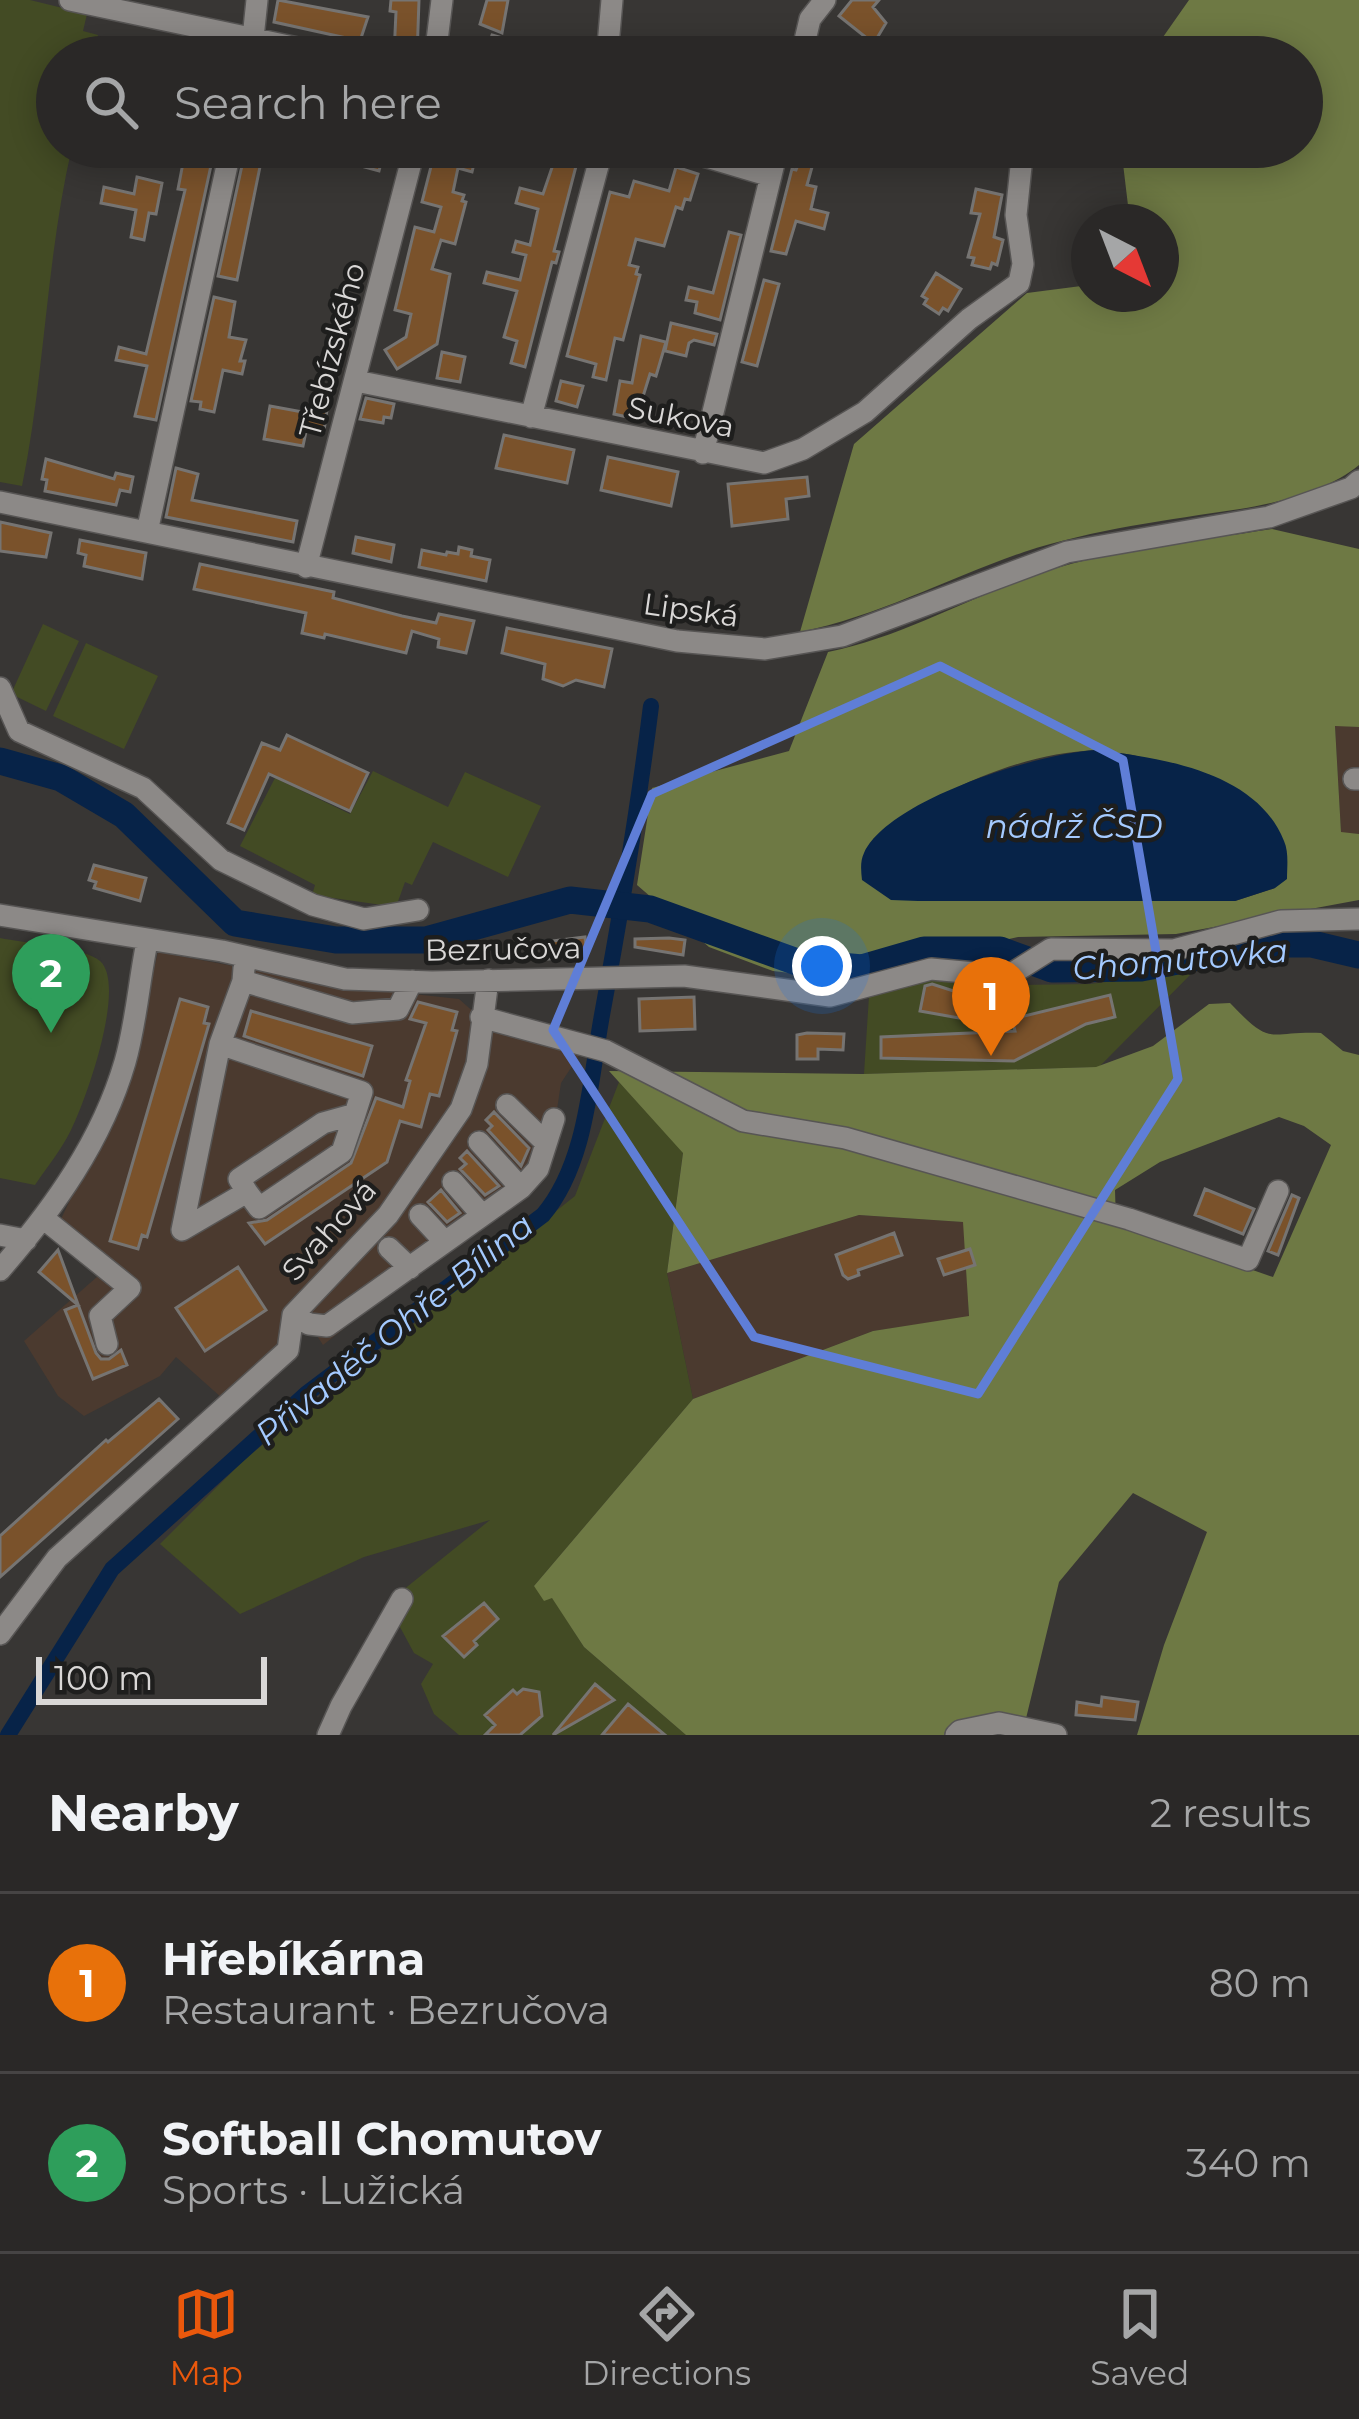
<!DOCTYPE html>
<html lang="en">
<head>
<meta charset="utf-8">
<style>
	body { margin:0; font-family:Montserrat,sans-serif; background:#363433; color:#f1f3f6 }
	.compass { position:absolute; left:1071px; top:204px; width:108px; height:108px; border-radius:50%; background:#2a2827; box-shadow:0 6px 30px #0003; rotate:138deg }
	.scale { position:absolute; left:36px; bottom:30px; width:231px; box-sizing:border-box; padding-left:12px; border:6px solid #d9d7d6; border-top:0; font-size:33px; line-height:42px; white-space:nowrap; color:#d9d7d6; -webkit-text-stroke:9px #1e1e1d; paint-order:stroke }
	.you { position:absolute; left:822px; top:966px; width:42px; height:42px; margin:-30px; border:9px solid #fff; border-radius:50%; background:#1a73e8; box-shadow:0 0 0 18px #1a73e833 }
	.badge { display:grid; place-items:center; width:78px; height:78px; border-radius:50%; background:#ea580c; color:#fff; font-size:39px; font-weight:700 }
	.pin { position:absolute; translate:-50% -99px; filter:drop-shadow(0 3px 6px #0008) }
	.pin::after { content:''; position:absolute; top:63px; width:42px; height:36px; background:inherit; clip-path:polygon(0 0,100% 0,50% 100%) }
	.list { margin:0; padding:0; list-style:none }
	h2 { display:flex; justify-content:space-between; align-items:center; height:156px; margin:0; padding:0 48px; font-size:51px }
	h2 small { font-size:39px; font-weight:400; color:#a5a6a7 }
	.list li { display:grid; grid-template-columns:78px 1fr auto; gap:36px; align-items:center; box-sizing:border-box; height:180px; padding:0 48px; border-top:3px solid #464444 }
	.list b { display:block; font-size:45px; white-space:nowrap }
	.list p { margin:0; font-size:39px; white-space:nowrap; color:#a5a6a7 }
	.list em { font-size:39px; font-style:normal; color:#a5a6a7 }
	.icon { flex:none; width:66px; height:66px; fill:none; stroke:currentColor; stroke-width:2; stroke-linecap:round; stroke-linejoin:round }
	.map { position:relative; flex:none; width:1359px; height:1735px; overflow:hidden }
	.search { position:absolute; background:#2a2827; box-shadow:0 6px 30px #0003; left:36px; right:36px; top:36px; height:132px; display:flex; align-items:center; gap:30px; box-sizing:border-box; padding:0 42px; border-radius:66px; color:#a5a6a7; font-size:45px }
	.sheet { height:516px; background:#2a2827 }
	nav { display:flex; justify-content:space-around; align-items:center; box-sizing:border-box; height:168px; border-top:3px solid #464444; background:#2a2827; font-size:33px; color:#a5a6a7 }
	nav a { display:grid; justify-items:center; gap:6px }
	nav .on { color:#ea580c }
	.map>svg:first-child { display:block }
	.industrial { fill:#4b3a2f }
	.green { fill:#434b24 }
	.forest { fill:#6e7944; fill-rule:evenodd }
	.water { fill:#072348 }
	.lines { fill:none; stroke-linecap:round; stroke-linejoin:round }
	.canal { stroke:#072348; stroke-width:16 }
	.river { stroke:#072348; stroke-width:27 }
	.building { fill:#7a522b; stroke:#767472; stroke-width:3 }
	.minor-casing { stroke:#575554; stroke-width:24 }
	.minor { stroke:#8c8987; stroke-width:21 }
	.marked { fill:none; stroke:#5f7ed7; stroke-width:9; stroke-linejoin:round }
	.labels { text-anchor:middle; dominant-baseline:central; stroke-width:9; stroke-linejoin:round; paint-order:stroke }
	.street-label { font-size:30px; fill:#d9d7d6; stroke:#1e1e1d }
	.water-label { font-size:33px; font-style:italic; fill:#a4caff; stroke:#1e1e1d }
</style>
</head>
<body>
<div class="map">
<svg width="1359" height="1735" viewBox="0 0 1359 1735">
	<rect width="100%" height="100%" fill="#383634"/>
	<path class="industrial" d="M1335,725L1359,727V834L1341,833Z
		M158,952L340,986L459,999L486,1023L580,1054L561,1083L553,1136L539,1175L323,1345L303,1314L282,1333L269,1360L222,1398L176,1357L160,1376L84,1416L58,1396L24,1341L114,1262L60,1221L130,1074Z
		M859,1215L964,1222L969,1317L873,1331L693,1399L667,1273Z"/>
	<path class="green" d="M0,0H30L87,14L83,31L98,35L93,57H57V147H72C46,259 45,374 22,486L0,482Z
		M43,624L79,641L46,711L11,694Z
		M86,643L158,676L124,749L53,716Z
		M373,771L448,807L465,772L541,806L508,877L433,842L412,885L405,882L396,907L312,895L315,885L240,846L275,778L350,814Z
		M0,938C23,943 84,947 100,961C127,985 86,1100 71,1130C62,1149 47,1167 35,1185L0,1178Z
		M1194,971L1099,1067L864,1074L869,996L931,976L1012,985L1090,984Z
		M619,1082L683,1152L667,1273L693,1399L534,1586L552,1597L584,1647L686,1735H459L434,1714L421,1684L433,1664L414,1653L387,1603L490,1520L364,1557L240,1614L160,1544L246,1458L575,1196Z"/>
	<path class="forest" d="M1189,0H1359V465C1329,490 1278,503 1240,509C1167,520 1094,529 1024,552C948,578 879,616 800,632L854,444L1027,293L1089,285V294H1161V222H1130L1121,147H1302V57H1149Z
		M1272,529L1359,549V727L1335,726L1341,832L1359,834V900L1176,934L1018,937L834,978L773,971L709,947L637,885L652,788L789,751L828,652C898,638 961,602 1027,578C1105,549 1191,542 1272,529ZM1096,750L1133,755L1210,775L1275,888L1235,901H918L873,839C938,791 1015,754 1096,750Z
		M1230,1003C1273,1048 1266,1031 1321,1033L1343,1051L1359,1055V1735H1137L1164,1645L1207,1532L1133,1493L1059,1582L1022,1735H686L584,1647L552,1598L544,1601L534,1586L693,1399L873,1331L969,1316L963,1222L859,1215L667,1273L683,1153L609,1071L863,1074L1096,1067L1153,1046L1209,1004ZM1279,1117L1304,1126L1331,1145L1273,1277L1116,1223L1115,1190L1160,1162Z"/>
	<path class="water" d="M1096,750C1161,758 1256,771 1284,841C1289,852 1287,867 1287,879L1275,888L1235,901H918L891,900L862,880C861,871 860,861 864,853C889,799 1040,753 1096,750Z"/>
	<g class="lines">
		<path class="canal" d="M8,1735L112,1569L306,1394L543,1215C587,1163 590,1080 602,1015C621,912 638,810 651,706"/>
		<path class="river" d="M0,761L61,778L124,815L235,923L336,940H426L570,900L650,909L797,962L862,968L924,950H1000L1052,969L1141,968L1267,944H1312L1359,955"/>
	</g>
	<path class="building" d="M278,0L368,17L360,41L274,22Z
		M391,0H419L417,57L394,55L396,12L390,11Z
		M487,0H508L502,33L480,24Z
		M852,0H879L873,7L886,23L877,38L885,44L877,54L864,44L868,39L839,16Z
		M492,35L534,47L531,57H485Z
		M157,147H215L156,420L135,416L147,366L116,360L119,347L146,354L185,190L178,189L183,163L155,157Z
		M246,147H264L237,280L218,276Z
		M362,147H385L379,171L357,165Z
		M436,147L464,152V147H478L472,172L458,168L453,192L464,195L462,201L466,202L455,244L441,240L432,269L450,274L437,344L397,369L385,350L406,337L411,314L395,310L415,227L434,232L441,207L422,202Z
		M559,147H581L554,251L559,252L556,263L552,262L525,367L511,363L517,341L504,337L517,291L484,283L487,272L520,280L526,255L513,252L516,241L530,245L538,209L516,203L520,188L543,194Z
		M805,147L817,149L807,185L816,187L811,209L828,213L824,229L796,221L786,254L771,251L792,169L796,170Z
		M676,167L698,174L690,200L685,199L682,209L676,207L664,246L636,239L629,265L638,267L636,274L640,275L623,340L615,338L606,380L593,377L596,364L567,356L610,192L629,197L634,181L669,191Z
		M137,177L162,183L156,214L149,213L144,240L131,237L136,210L101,203L104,187L134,194Z
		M976,189L1002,195L994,237L1003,240L997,265L992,263L990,269L972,265L974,258L968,257L980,214L971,213Z
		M729,232L741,235L720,320L695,313L697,302L686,300L689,287L713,293Z
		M936,273L961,289L948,311L943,308L939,314L924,304L927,299L922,296Z
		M764,280L779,284L757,366L742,362Z
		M214,297L235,302L229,337L246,340L240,361H245L242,374L223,370L214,412L200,409L201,402L191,401Z
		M671,323L717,334L714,345L694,340L689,343L686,356L665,351Z
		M641,336L666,342L656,376L650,374L636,419L614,414L620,381L632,383Z
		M442,352L465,357L460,382L437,378Z
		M561,381L583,386L577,407L556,401Z
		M366,398L394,404L391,418L384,417L383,423L360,419Z
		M312,399L328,403L324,431L307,427L303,446L264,439L270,406L308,413Z
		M504,435L574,450L567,483L496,468Z
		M608,457L678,472L671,506L601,490Z
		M46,459L114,479L116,473L133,477L130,492L120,490L116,505L45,491L47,480L42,479Z
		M176,468L198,474L192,500L297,521L293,542L166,517Z
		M807,477L809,496L786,499L788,519L732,526L728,484Z
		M0,522L51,533L46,557L0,551Z
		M356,537L394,545L391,562L353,553Z
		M80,540L146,553L142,579L84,566L86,555L78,553Z
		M459,547L472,550L471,556L490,560L486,581L419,567L422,550L446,555L447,552L458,554Z
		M200,564L334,592L333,598L402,616L436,623L439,614L474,621L466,653L438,647L439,639L412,631L406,653L325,634L324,638L302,633L306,613L194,589Z
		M507,628L612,649L604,687L576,680L563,686L543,679L545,664L502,653Z
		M287,735L368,773L350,811L269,774L244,830L228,823L262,743L280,750Z
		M94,865L146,878L140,901L94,888L96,882L89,880Z
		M585,937L587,955L547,959L544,942Z
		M669,938L685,940L683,955L635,947V939Z
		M932,984L963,994L959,1018L920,1011L925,986Z
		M1110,995L1115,1017L1086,1024L1014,1061L881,1058V1037L1015,1031L1012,1019Z
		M694,997L695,1029L640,1031L639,999Z
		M180,999L208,1007L204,1023L209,1024L147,1237L142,1235L138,1249L110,1241Z
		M418,1002L457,1012L452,1030L457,1031L439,1096L430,1094L421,1127L400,1121L387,1162L265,1244L249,1223L267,1220L351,1163L376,1098L403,1107L410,1081L406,1080L426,1023L410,1019Z
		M251,1011L372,1046L363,1076L244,1036Z
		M807,1033L844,1034L843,1050L818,1049V1059H797V1035Z
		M494,1112L529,1148L521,1166L488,1130L492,1126L486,1120Z
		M467,1151L499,1186L485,1195L460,1169L466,1164L460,1158Z
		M1205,1189L1254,1209L1243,1234L1195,1215Z
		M441,1190L460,1213L447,1222L428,1202Z
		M1292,1195L1299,1198L1278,1255L1268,1251Z
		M894,1233L902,1255L858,1270L859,1275L848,1279L843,1275L836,1255Z
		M970,1249L975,1265L944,1275L938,1259Z
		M58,1250L96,1353L101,1359H109L121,1350L127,1365L93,1379L65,1310L78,1305L39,1272Z
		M238,1267L266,1310L205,1351L176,1308Z
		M159,1399L178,1419L0,1577V1536L106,1440L108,1442Z
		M484,1603L498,1619L474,1641L477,1645L464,1657L443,1636Z
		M595,1684L614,1700L553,1735Z
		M523,1689L539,1692L542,1716L520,1735H485L495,1725L485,1715L513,1690L517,1694Z
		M1102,1697L1138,1702L1135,1720L1076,1715L1077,1702L1101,1706Z
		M628,1704L665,1735H602Z"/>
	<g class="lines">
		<g class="minor-casing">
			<path id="minor" d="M70,0L340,57
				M251,57L257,0
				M435,57L442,0
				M607,57L612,0
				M801,57L810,19L825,0
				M673,147L771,176
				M356,381L764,463L803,449L865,412L969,319L1019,283L1023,264L1016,215L1023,147
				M531,417L603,147
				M703,453L778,147
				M0,502L677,641L765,649L842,636L1067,552L1269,517L1351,488L1359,481
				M147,532L231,147
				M306,567L415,147
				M0,688L19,731L143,788L221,860L313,905L364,919L418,910
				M1354,779H1359
				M0,915L222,951L345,979L432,982L684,976L830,996L931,969L1008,976L1051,949L1174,950L1281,921L1359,919
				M244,968L243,981L352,1013L398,1009L412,981
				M481,1017L606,1051L743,1121L845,1138L1129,1219L1248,1260L1278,1191
				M220,1044L362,1092L355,1114L323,1123L239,1179L247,1192L182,1230L220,1044L243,981
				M507,1105L546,1143
				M479,1142L521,1188
				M453,1182L482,1215
				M247,1192L259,1208L342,1152L355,1114
				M420,1215L445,1242
				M43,1218L130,1288L100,1316L107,1344
				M0,1235L26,1240
				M389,1248L410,1268
				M0,1270C54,1208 102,1141 125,1062C136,1024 139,981 147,942
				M293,1315L309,1324L327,1326L521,1188L538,1169L554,1119
				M0,1634L57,1558L288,1350L293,1315L388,1215L461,1109L477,1064L488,980
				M328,1735L341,1706L402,1599
				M956,1735L960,1731L999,1723L1056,1735"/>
		</g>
		<use href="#minor" class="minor"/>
	</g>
	<path class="marked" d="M940,666L1123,760L1178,1079L978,1394L754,1337L553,1030L652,794Z"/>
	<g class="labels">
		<g class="street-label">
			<text transform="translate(332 350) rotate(-75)">Třebízského</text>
			<text transform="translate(681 417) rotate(11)">Sukova</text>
			<text transform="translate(691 610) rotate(8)">Lipská</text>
			<text transform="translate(503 949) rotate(-1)">Bezručova</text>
			<text transform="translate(329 1230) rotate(-48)">Svahová</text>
		</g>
		<g class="water-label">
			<text x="1074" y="826">nádrž ČSD</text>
			<text transform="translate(1180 959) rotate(-5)">Chomutovka</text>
			<text transform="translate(394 1329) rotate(-39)">Přivaděč Ohře-Bílina</text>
		</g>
	</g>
</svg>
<svg class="compass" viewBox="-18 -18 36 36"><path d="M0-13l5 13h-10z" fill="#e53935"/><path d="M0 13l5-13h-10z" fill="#a5a6a7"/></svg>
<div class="scale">100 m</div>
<div class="you"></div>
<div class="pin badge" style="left:991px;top:1056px;background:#e8710a">1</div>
<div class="pin badge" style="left:51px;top:1033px;background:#2e9e5b">2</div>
<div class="search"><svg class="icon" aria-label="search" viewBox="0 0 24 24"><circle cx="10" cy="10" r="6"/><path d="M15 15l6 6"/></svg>Search here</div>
</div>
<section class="sheet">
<h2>Nearby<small>2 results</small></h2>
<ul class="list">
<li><span class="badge" style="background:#e8710a">1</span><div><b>Hřebíkárna</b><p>Restaurant · Bezručova</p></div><em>80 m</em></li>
<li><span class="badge" style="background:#2e9e5b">2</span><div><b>Softball Chomutov</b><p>Sports · Lužická</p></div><em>340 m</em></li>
</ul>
</section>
<nav>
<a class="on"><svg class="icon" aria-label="map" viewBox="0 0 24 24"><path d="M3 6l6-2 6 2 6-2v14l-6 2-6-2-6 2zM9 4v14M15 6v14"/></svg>Map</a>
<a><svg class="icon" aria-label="directions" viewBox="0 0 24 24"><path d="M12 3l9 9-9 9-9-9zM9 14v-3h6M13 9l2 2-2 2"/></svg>Directions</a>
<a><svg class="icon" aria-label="saved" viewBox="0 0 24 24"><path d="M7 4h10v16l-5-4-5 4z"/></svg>Saved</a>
</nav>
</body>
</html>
